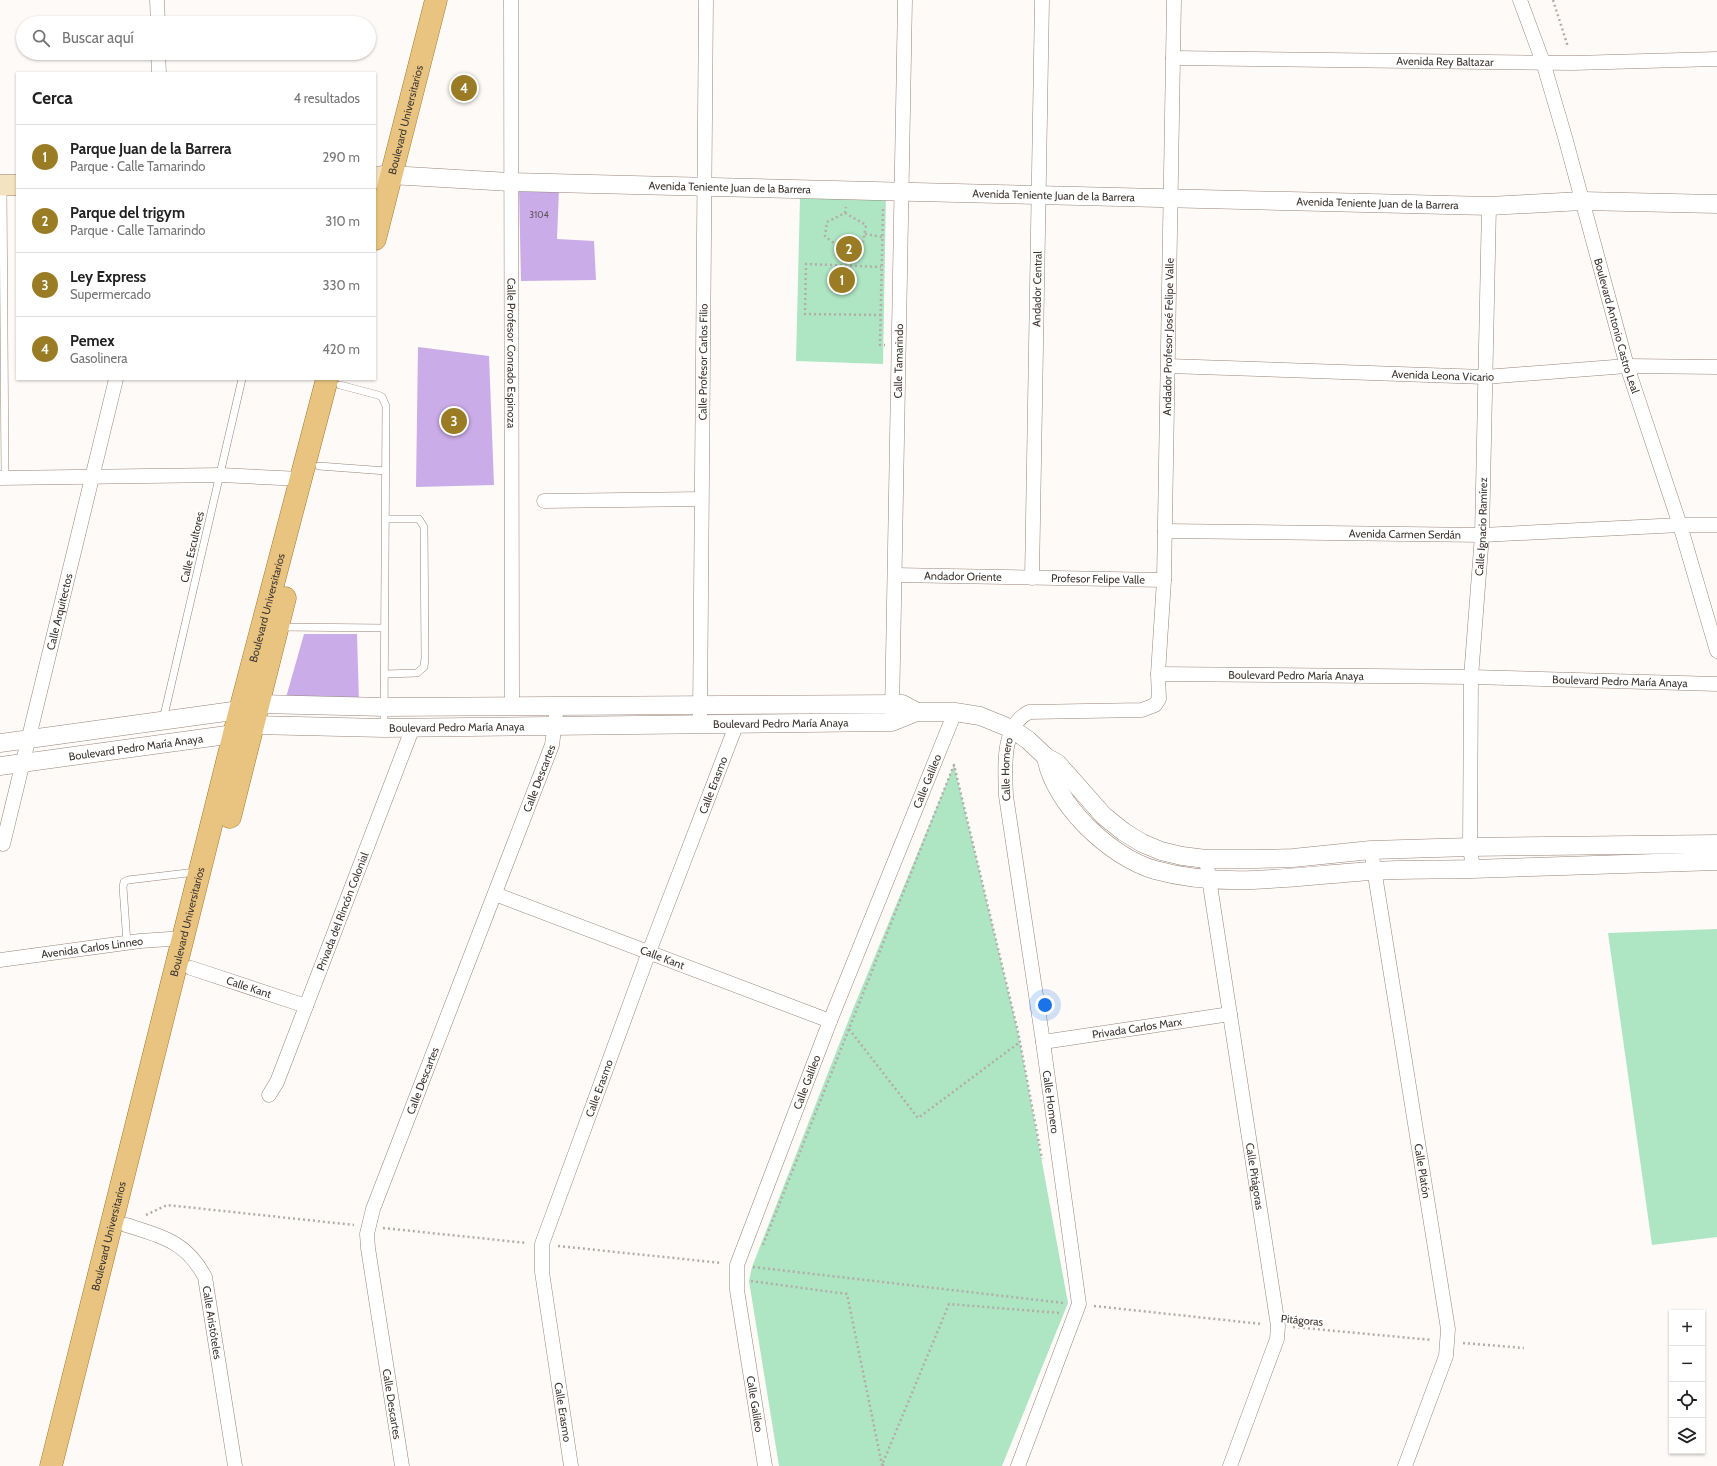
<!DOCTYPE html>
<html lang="es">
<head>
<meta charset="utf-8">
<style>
	body { margin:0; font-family:Cabin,sans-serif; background:#f6f6f6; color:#222 }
	.controls { position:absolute; right:12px; bottom:12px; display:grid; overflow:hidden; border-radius:0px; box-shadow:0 1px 3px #0004 }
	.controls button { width:36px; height:36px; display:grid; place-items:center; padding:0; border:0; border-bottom:1px solid #e0e0e0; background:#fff; color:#222; font:20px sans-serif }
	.you { position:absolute; left:1045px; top:1005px; width:14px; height:14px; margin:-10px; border:3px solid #fff; border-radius:50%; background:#1a73e8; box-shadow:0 0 0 6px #1a73e833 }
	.badge { display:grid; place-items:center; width:26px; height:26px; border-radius:50%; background:#9a7c25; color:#fff; font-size:13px; font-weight:700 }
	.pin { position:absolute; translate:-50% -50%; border:2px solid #fff; box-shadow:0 1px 4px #0006 }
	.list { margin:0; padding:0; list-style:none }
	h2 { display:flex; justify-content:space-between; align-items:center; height:52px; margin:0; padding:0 16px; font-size:17px }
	h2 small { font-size:13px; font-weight:400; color:#767676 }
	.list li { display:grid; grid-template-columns:26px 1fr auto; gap:12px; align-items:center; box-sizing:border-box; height:64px; padding:0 16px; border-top:1px solid #e0e0e0 }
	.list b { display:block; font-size:15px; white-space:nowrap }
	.list p { margin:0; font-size:13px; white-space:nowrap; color:#767676 }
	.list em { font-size:13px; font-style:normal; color:#767676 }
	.icon { flex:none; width:22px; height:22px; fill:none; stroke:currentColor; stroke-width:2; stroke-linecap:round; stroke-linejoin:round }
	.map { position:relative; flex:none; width:1717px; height:1466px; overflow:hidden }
	.search { position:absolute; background:#fff; box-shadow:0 1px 3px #0004; left:16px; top:16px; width:360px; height:44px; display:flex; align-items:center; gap:10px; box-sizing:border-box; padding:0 14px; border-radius:22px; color:#767676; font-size:15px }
	.panel { position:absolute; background:#fff; box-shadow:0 1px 3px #0004; left:16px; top:72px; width:360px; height:308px; border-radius:0px }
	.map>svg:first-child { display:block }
	.green { fill:#aee5c3 }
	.building { fill:#caace8 }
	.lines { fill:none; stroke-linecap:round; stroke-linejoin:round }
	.service-casing { stroke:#98857a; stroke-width:8 }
	.minor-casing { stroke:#98857a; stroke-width:15 }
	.tertiary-casing { stroke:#98857a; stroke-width:19 }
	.secondary-casing { stroke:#98857a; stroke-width:22 }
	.primary-casing { stroke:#a3792e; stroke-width:23 }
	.path { stroke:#b3ada9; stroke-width:2.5; stroke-dasharray:2 3; stroke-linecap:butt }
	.service { stroke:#fff; stroke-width:7 }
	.minor { stroke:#fff; stroke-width:14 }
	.tertiary { stroke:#fff; stroke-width:18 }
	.secondary { stroke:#f4e2c0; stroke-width:21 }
	.primary { stroke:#e8c480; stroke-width:22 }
	.labels { text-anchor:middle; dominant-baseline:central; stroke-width:4; stroke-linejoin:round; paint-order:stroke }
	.number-label { font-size:9px; fill:#61545f }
	.street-label { font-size:11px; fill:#3e3631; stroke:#fff }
</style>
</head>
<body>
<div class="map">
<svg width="1717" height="1466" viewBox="0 0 1717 1466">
	<rect width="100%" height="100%" fill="#fefaf7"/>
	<path class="green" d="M886,195L883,364L796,361L800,198Z
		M954,765L1018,1032L1068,1303L1002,1466H779L749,1281L752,1267L853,1009Z
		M1717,929V1237L1652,1245L1608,933Z"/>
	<path class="building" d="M519,188L559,189L557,239L594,241L596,280L521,281Z
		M418,347L489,356L494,485L416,487Z
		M304,634H357L359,702L285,701Z"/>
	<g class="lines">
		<g class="service-casing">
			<path id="service" d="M3,187L5,478
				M340,385L378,395L382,397L386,406L384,728
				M319,466L386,471
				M280,627L385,628
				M385,674L417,673L424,667L425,658L424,527L419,519H386
				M163,720L242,379
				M127,943L123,887L124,882L128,880L196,872"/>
		</g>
		<g class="minor-casing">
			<g id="minor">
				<path d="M157,0L158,23"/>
				<path id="s1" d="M511,0L512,706"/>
				<path id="s2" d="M1520,0L1543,62L1565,137L1627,366L1680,525L1717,651"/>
				<path d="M158,53L159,73"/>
				<path id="s3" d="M1173,58L1573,63L1717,59"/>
				<path id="s4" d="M1168,366L1485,377L1627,366L1717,367"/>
				<path d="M0,478L221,475L301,479"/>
				<path d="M544,501L701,499"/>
				<path id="s5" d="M1165,531L1482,535L1680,525H1717"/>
				<path id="s6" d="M895,575L1164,580"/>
				<path id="s7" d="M1032,578L1042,0"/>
				<path id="s8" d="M1158,674L1471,677L1717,684"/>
				<path id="s9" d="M892,713L905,0"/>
				<path id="s10" d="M700,716L706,0"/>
				<path id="s11" d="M3,844L116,379"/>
				<path id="s12" d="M1371,850L1448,1329L1446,1356L1405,1466"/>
				<path id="s13" d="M1206,859L1278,1326L1277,1339L1230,1466"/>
				<path id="s14" d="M1473,869L1470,847L1471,677L1482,535L1489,206"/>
				<path id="s15" d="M495,894L830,1021"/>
				<path id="s16" d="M0,960L140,941L184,938"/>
				<path id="s17" d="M191,968L306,1006"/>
				<path id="s18" d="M1043,1042L1230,1014"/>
				<path id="s19" d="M269,1095L277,1082L413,727"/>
				<path id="s20" d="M126,1225C161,1236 186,1241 205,1277L235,1466"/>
				<path id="s21" d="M402,1466L368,1248L367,1234L373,1209L552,745L557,706"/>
				<path id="s22" d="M571,1466L542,1272V1244L649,952L737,723"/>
				<path id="s23" d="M765,1466L737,1290V1265L830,1021L955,712"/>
				<path id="s24" d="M1018,1466L1079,1304L1043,1042L1006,796C1005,769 1001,726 1029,712L1142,710L1155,705L1159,699L1158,674L1164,580L1174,0"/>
			</g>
		</g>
		<g class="tertiary-casing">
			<g id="tertiary">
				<path id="s25" d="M390,175L511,182L1489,206L1582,201L1717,204"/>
				<path d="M0,743L240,710L259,704L385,707L902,704L917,712"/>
				<path d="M1046,757C1054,804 1110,857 1155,870C1227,890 1301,875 1373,871C1406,869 1439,870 1472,869C1554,867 1635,863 1717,861"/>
				<path id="s26" d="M0,766L234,734L253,725L384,728L892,722L917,712H955L980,716L1012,729L1028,740L1046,757L1057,763L1104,816L1124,832L1142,843L1161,851L1182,856L1206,859H1257L1293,858L1371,850L1470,847L1717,844"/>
			</g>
		</g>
		<g class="secondary-casing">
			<path id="secondary" d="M375,178L390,175
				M0,185H17"/>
		</g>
		<g class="primary-casing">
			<g id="primary">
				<path id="s27" d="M375,239L436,0"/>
				<path d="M230,817L285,598"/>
				<path id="s28" d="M51,1466L240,710L327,379"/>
			</g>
		</g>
		<path class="path" d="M1553,0L1568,47
			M883,209L880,345H885
			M845,213L866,225L863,243L841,249L825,236L827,222L845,213L846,207
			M865,234L882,237
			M881,315L805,314L806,264L881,267
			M849,1029L918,1118L1020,1042
			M146,1215L167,1205L354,1225
			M383,1228L527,1243
			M763,1245L954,765L1018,1032L1042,1159
			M558,1246L722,1263
			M753,1267L1064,1303
			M751,1281L847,1294L882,1465L881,1466
			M1094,1306L1262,1324
			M1293,1327L1432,1340
			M1463,1343L1524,1348
			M884,1466L882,1465L949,1304L1060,1313"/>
		<use href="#service" class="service"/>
		<use href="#minor" class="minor"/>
		<use href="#tertiary" class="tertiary"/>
		<use href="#secondary" class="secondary"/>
		<use href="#primary" class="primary"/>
	</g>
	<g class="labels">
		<g class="number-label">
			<text x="539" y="214">3104</text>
		</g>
		<g class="street-label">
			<text stroke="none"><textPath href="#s3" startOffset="272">Avenida Rey Baltazar</textPath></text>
			<text stroke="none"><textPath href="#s27" startOffset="123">Boulevard Universitarios</textPath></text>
			<text stroke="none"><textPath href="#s25" startOffset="340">Avenida Teniente Juan de la Barrera</textPath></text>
			<text stroke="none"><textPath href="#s25" startOffset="664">Avenida Teniente Juan de la Barrera</textPath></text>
			<text stroke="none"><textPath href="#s25" startOffset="988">Avenida Teniente Juan de la Barrera</textPath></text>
			<text stroke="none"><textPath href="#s7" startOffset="289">Andador Central</textPath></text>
			<text stroke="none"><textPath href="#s2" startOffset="340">Boulevard Antonio Castro Leal</textPath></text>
			<text stroke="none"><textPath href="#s24" startOffset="1275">Andador Profesor José Felipe Valle</textPath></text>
			<text stroke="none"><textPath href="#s1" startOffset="353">Calle Profesor Conrado Espinoza</textPath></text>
			<text stroke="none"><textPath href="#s9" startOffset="352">Calle Tamarindo</textPath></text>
			<text stroke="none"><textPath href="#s10" startOffset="354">Calle Profesor Carlos Filio</textPath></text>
			<text stroke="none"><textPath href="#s4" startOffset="275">Avenida Leona Vicario</textPath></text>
			<text stroke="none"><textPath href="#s14" startOffset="343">Calle Ignacio Ramírez</textPath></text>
			<text stroke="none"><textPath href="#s5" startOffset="240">Avenida Carmen Serdán</textPath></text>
			<text transform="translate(192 547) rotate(-77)">Calle Escultores</text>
			<text stroke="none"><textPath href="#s6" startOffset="68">Andador Oriente</textPath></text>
			<text stroke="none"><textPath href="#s6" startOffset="203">Profesor Felipe Valle</textPath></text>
			<text stroke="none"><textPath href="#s28" startOffset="885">Boulevard Universitarios</textPath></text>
			<text stroke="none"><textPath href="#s11" startOffset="239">Calle Arquitectos</textPath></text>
			<text stroke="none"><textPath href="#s8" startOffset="138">Boulevard Pedro María Anaya</textPath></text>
			<text stroke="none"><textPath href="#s8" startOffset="462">Boulevard Pedro María Anaya</textPath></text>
			<text stroke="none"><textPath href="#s26" startOffset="785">Boulevard Pedro María Anaya</textPath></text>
			<text stroke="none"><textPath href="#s26" startOffset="461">Boulevard Pedro María Anaya</textPath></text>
			<text stroke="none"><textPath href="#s26" startOffset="137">Boulevard Pedro María Anaya</textPath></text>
			<text stroke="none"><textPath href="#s24" startOffset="713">Calle Homero</textPath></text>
			<text stroke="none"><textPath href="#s21" startOffset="722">Calle Descartes</textPath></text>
			<text stroke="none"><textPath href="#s23" startOffset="723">Calle Galileo</textPath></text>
			<text stroke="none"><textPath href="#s22" startOffset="714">Calle Erasmo</textPath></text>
			<text stroke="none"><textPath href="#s19" startOffset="198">Privada del Rincón Colonial</textPath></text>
			<text stroke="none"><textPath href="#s28" startOffset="561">Boulevard Universitarios</textPath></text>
			<text stroke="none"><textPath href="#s16" startOffset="93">Avenida Carlos Linneo</textPath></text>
			<text stroke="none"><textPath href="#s15" startOffset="179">Calle Kant</textPath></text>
			<text stroke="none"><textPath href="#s17" startOffset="61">Calle Kant</textPath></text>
			<text stroke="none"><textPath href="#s18" startOffset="95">Privada Carlos Marx</textPath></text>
			<text stroke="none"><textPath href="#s21" startOffset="398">Calle Descartes</textPath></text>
			<text stroke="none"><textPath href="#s23" startOffset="399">Calle Galileo</textPath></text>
			<text stroke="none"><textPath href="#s22" startOffset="390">Calle Erasmo</textPath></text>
			<text transform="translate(1051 1102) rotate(82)">Calle Homero</text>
			<text stroke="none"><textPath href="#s12" startOffset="325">Calle Platón</textPath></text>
			<text stroke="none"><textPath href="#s13" startOffset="321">Calle Pitágoras</textPath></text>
			<text stroke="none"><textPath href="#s28" startOffset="237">Boulevard Universitarios</textPath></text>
			<text transform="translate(1302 1320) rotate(5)">Pitágoras</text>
			<text stroke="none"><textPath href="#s20" startOffset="144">Calle Aristóteles</textPath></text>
			<text transform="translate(392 1404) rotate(81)">Calle Descartes</text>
			<text transform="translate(755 1404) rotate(81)">Calle Galileo</text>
			<text transform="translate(563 1412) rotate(81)">Calle Erasmo</text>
		</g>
	</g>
</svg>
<div class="controls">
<button>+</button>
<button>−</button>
<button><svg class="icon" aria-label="locate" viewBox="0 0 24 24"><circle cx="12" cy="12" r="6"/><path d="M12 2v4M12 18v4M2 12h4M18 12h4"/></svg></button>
<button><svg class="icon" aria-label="layers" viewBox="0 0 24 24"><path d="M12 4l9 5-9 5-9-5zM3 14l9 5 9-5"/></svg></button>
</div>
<div class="you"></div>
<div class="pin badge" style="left:842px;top:280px">1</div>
<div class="pin badge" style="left:849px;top:249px">2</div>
<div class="pin badge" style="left:454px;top:421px">3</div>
<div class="pin badge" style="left:464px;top:88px">4</div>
<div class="search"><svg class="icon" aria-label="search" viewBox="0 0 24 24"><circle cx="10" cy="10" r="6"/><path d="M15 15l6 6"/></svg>Buscar aquí</div>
<section class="panel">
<h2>Cerca<small>4 resultados</small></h2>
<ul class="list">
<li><span class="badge">1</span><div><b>Parque Juan de la Barrera</b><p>Parque · Calle Tamarindo</p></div><em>290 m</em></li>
<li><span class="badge">2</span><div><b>Parque del trigym</b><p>Parque · Calle Tamarindo</p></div><em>310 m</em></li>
<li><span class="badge">3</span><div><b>Ley Express</b><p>Supermercado</p></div><em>330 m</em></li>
<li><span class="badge">4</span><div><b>Pemex</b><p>Gasolinera</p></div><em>420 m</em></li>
</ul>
</section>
</div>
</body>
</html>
